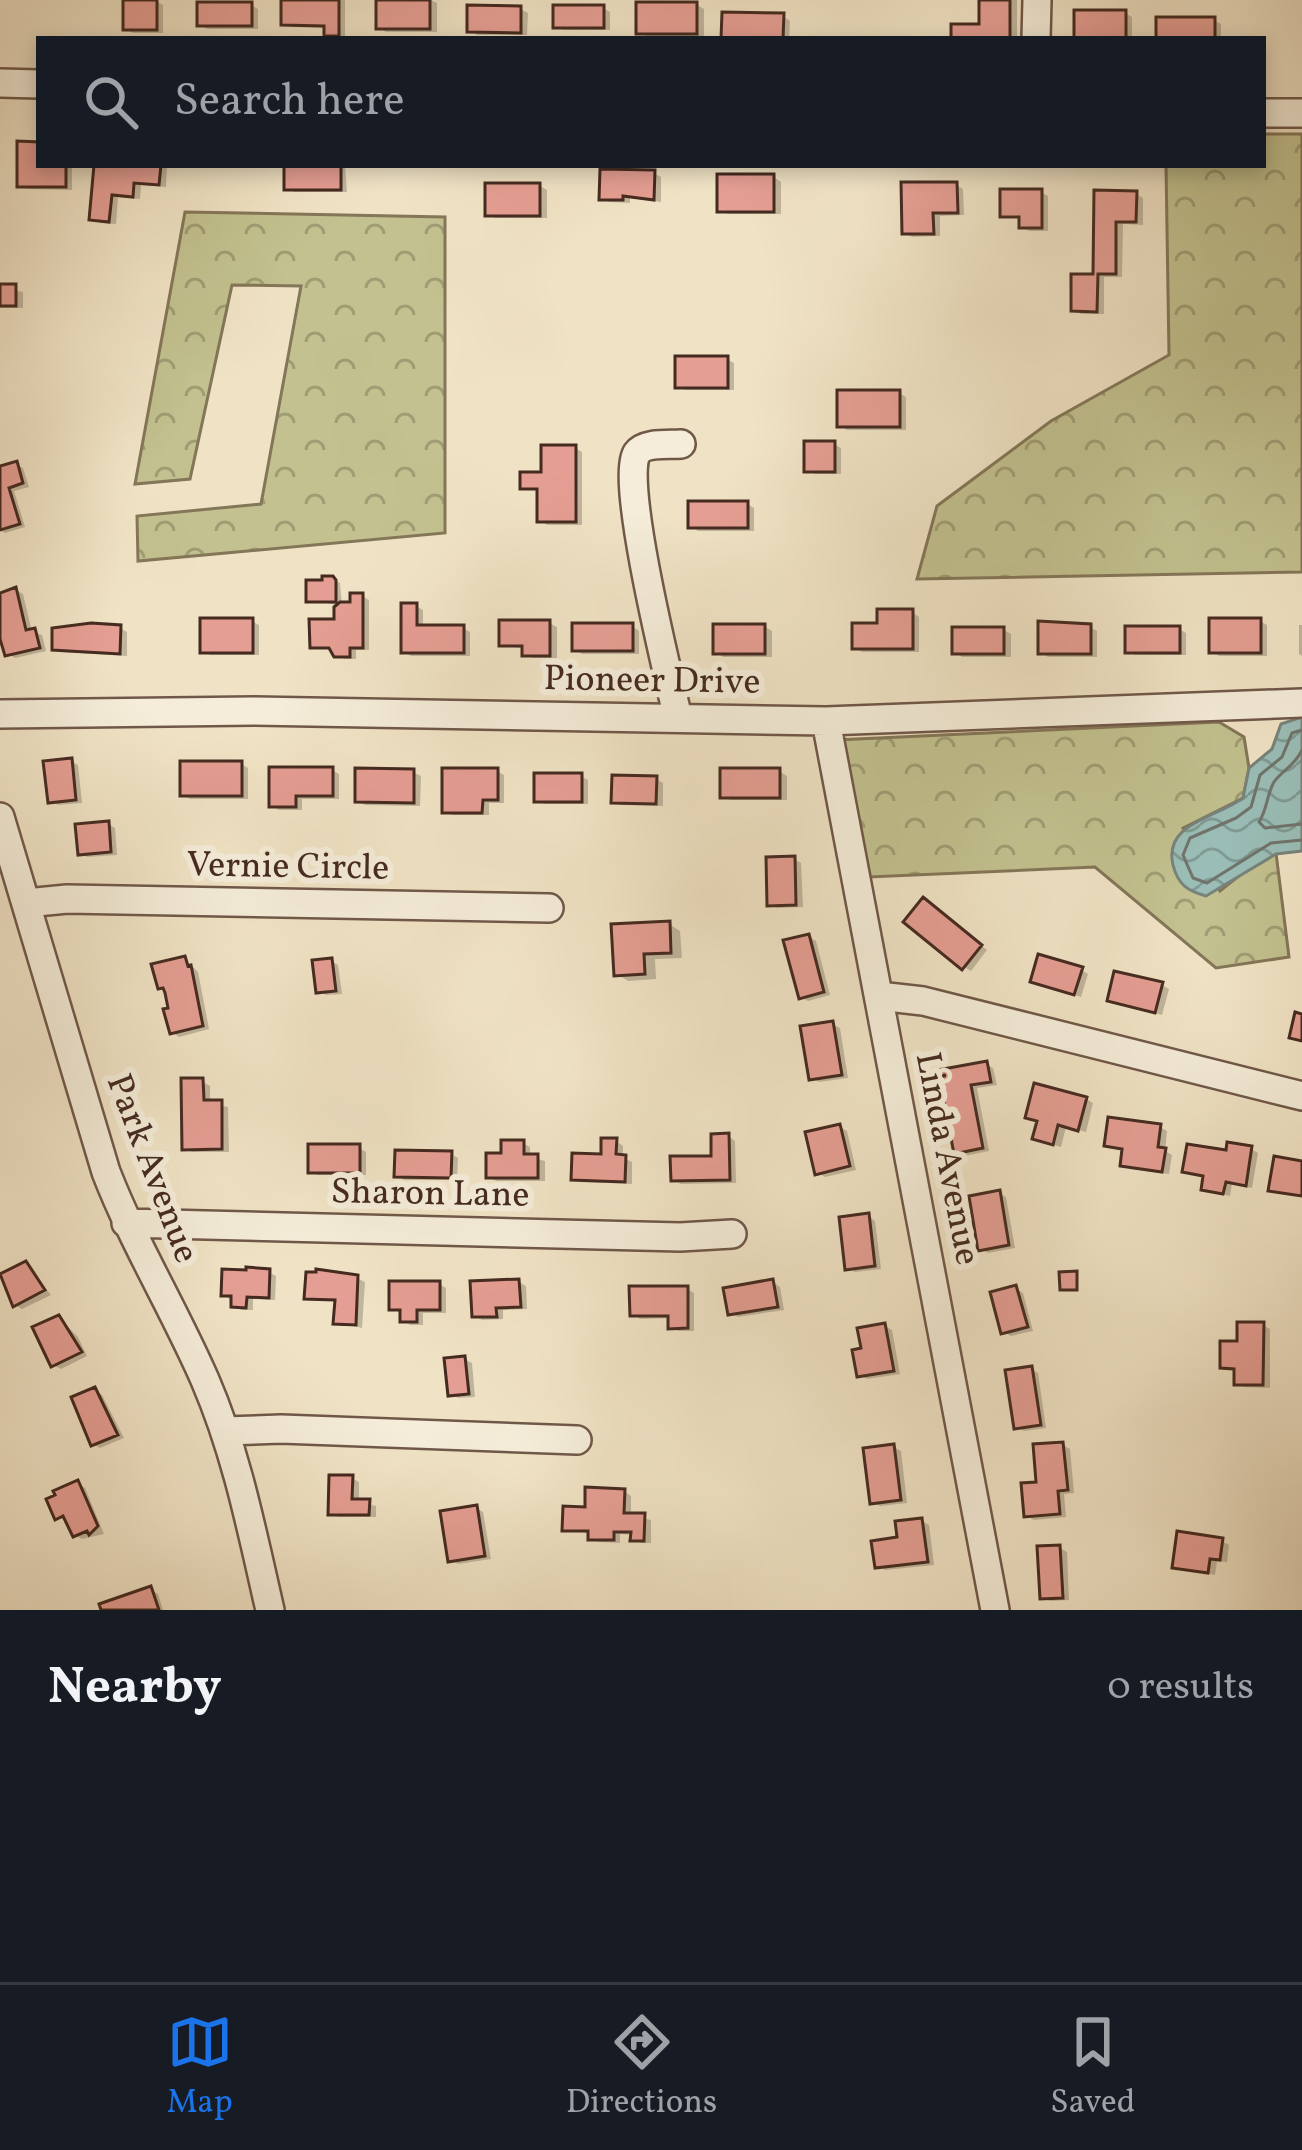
<!DOCTYPE html>
<html lang="en">
<head>
<meta charset="utf-8">
<style>
	body { margin:0; font-family:Vollkorn,serif; background:#242831; color:#f1f3f6 }
	.list { margin:0; padding:0; list-style:none }
	h2 { display:flex; justify-content:space-between; align-items:center; height:156px; margin:0; padding:0 48px; font-size:51px }
	h2 small { font-size:39px; font-weight:400; color:#9ea1a6 }
	.icon { flex:none; width:66px; height:66px; fill:none; stroke:currentColor; stroke-width:2; stroke-linecap:round; stroke-linejoin:round }
	.map { position:relative; flex:none; width:1302px; height:1610px; overflow:hidden }
	.search { position:absolute; background:#171b24; box-shadow:0 6px 18px #0003; left:36px; right:36px; top:36px; height:132px; display:flex; align-items:center; gap:30px; box-sizing:border-box; padding:0 42px; border-radius:0px; color:#9ea1a6; font-size:45px }
	.sheet { height:372px; background:#171b24 }
	nav { display:flex; justify-content:space-around; align-items:center; box-sizing:border-box; height:168px; border-top:3px solid #363941; background:#171b24; font-size:33px; color:#9ea1a6 }
	nav a { display:grid; justify-items:center; gap:6px }
	nav .on { color:#1a73e8 }
	.map>svg:first-child { display:block }
	.forest { fill:url(#forest-crowns); stroke:#847658; stroke-width:3 }
	.water { fill:url(#water-waves); stroke:#78837b; stroke-width:3 }
	.shadow { fill:#0003 }
	.lines { fill:none; stroke-linecap:round; stroke-linejoin:round }
	.shore { stroke:#70746c; stroke-width:3 }
	.building { fill:#e59e93; stroke:#452a20; stroke-width:3 }
	.minor-casing { stroke:#705849; stroke-width:32 }
	.minor { stroke:#f5edd9; stroke-width:27 }
	.labels { text-anchor:middle; dominant-baseline:central; stroke-width:12; stroke-linejoin:round; paint-order:stroke }
	.street-label { font-size:36px; fill:#452a20; stroke:#f5edd9 }
</style>
</head>
<body>
<div class="map">
<svg width="1302" height="1610" viewBox="0 0 1302 1610">
	<defs>
		<pattern id="forest-crowns" width="20" height="18" patternUnits="userSpaceOnUse" patternTransform="scale(3)"><rect width="20" height="18" fill="#c2c18f"/><path d="M2 6a3 3 0 1 1 6 0M12 15a3 3 0 1 1 6 0" fill="none" stroke="#9f9d74"/></pattern>
		<pattern id="water-waves" width="16" height="10" patternUnits="userSpaceOnUse" patternTransform="scale(3)"><rect width="16" height="10" fill="#9abeb7"/><path d="M0 5q4-4 8 0t8 0" fill="none" stroke="#7f9b94"/></pattern>
	</defs>
	<rect width="100%" height="100%" fill="#f0e3c5"/>
	<filter id="stains"><feTurbulence type="fractalNoise" baseFrequency=".00167" numOctaves="4"/><feColorMatrix values="0 0 0 0 .2 0 0 0 0 .09 0 0 0 0 .02 0 0 0 .5 -.17"/></filter>
	<radialGradient id="worn" r=".72"><stop offset=".6" stop-color="#630" stop-opacity="0"/><stop offset="1" stop-color="#630" stop-opacity=".3"/></radialGradient>
	<path class="forest" d="M1263,134H1302V572L917,579L937,506L1051,421L1169,355L1166,165H1263Z
		M185,212L445,217V533L138,561L137,516L261,504L301,286L232,285L190,479L135,484Z
		M1219,722L1244,737L1249,768L1243,798L1183,828L1220,891L1250,867L1276,853L1289,957L1216,968L1095,867L869,877L836,740Z"/>
	<path class="water" d="M1302,717V851L1276,854L1206,896C1188,891 1178,885 1173,865C1163,823 1216,818 1243,798L1249,768L1272,749L1281,724Z"/>
	<path class="shadow" d="M284,0H345V39L327,34V28L291,27L284,23Z
		M379,0H431L437,3V32H386L379,28Z
		M982,0H1017V39H954L982,27Z
		M156,1L163,5V33H133L126,29Z
		M251,5L258,9V29H207L200,25Z
		M697,5L704,9V36H646L639,32Z
		M603,8L610,12V30H563L556,26Z
		M520,9L528,13L527,35H477L470,30Z
		M1125,13L1132,17V39H1077Z
		M783,16L790,21L789,39H724Z
		M1214,20L1221,24V39H1159Z
		M39,145V165H72V190L27,189L20,185Z
		M97,165H167L166,187L141,185L140,199L118,197L116,224L100,223L93,219Z
		M287,165H345L347,192H294L287,188Z
		M654,173L661,177V202L630,198V203L609,202L602,198Z
		M774,177L781,182V214H728L720,210Z
		M956,185L963,189L964,215L940,216V236L912,237L905,233Z
		M540,186L547,190V218H495L488,214Z
		M1041,192L1048,196V231H1029L1022,227V219L1003,215Z
		M1097,193L1136,194L1143,198V225L1123,224L1122,277H1104V314H1081L1074,310L1096,277Z
		M0,287L23,292V308H0Z
		M727,359L734,363V390H685L678,386Z
		M899,393L906,397V430H847L840,426Z
		M834,444L841,448V474H815L807,470Z
		M575,448L582,452V525H547L540,520V491L523,487Z
		M16,464L23,468L29,487L14,491L25,527L5,533L0,530V469Z
		M747,504L754,508V531H698L691,526Z
		M332,579L340,583L342,605H353L362,596L369,600V650H356V659H344L334,650L313,646L337,622L336,605L309,600Z
		M16,590L23,594L32,632L42,635L46,651L15,658L8,654L0,630V595Z
		M416,606L423,610V628H463L470,632V656H411L404,652Z
		M912,612L919,617V652H862L855,647L880,626Z
		M252,621L259,625V655H210L203,651Z
		M1260,621L1267,625V656H1219L1212,652Z
		M549,623L557,627V658H532L525,654V649L502,645Z
		M1299,625H1302V656L1299,654Z
		M632,626L639,631V654H582L575,650Z
		M765,627L772,631V657H723L716,652Z
		M1090,627L1097,631V657H1048L1041,652Z
		M120,628L127,632V656L62,652L55,648Z
		M1179,629L1186,633V655H1135L1128,651Z
		M1004,630L1011,634V657H962L955,652Z
		M71,761L78,765L82,803L58,805L51,801Z
		M241,764L248,768V799H190L183,795Z
		M332,770L339,774V799H302V810H279L272,806Z
		M497,771L504,775V803H489V815H452L445,811Z
		M779,771L787,776V800H730L723,796Z
		M413,772L421,776L420,806L365,805L358,801Z
		M581,776L588,780V804H544L537,800Z
		M656,779L663,783V806L622,805L615,801Z
		M108,824L115,828L117,855L87,857L80,853Z
		M794,859L801,863L803,907L777,908L770,904Z
		M931,904L987,950L971,971L964,967Z
		M669,924L680,931L682,958L655,959L656,979L628,981L617,974Z
		M809,937L816,941L830,995L808,1001L801,997Z
		M185,959L198,972L209,1029L179,1037L172,1032L167,991L160,987Z
		M331,961L338,965L342,994L326,995L319,991Z
		M1081,970L1088,974L1081,997L1040,985Z
		M1162,985L1169,989L1162,1015L1117,1003Z
		M832,1024L840,1028L848,1078L819,1082L812,1078Z
		M986,1064L993,1068L997,1085L977,1088L989,1151L964,1156L957,1152L942,1073Z
		M203,1082L210,1086V1103L228,1107L229,1152H192L185,1148Z
		M1086,1099L1093,1103L1086,1132L1066,1127L1061,1147L1043,1142L1040,1121Z
		M840,1127L847,1131L856,1170L825,1177L818,1173Z
		M1160,1127L1167,1131L1165,1151L1172,1155L1169,1174L1130,1169L1123,1165L1125,1150L1107,1144Z
		M728,1136L735,1141L736,1183L681,1184L674,1180L714,1159Z
		M616,1141L623,1146V1158L632,1162V1184L581,1182L574,1178L604,1157Z
		M523,1143L530,1147V1157L545,1161V1181H496L489,1177L504,1156Z
		M359,1148L366,1152V1175H318L310,1171Z
		M1251,1149L1258,1153L1252,1188L1232,1184L1230,1196L1211,1192L1204,1188L1206,1177L1185,1170Z
		M451,1154L458,1158L457,1180H404L397,1175Z
		M999,1193L1006,1197L1015,1248L988,1253L981,1249Z
		M868,1216L875,1221L881,1269L855,1272L848,1268Z
		M26,1264L51,1295L22,1309L15,1305L1,1277Z
		M269,1272L276,1276L275,1300L253,1299V1310H241L224,1294Z
		M348,1274L365,1282L362,1328L336,1322L338,1302L307,1297Z
		M519,1282L526,1286L527,1309L503,1310V1319L482,1320L475,1316Z
		M773,1282L780,1287L784,1310L738,1317L731,1313Z
		M439,1284L446,1288V1313H423V1325H410L403,1320V1313L392,1308Z
		M687,1289L694,1293V1331H678L671,1327V1318L640,1319L633,1314Z
		M1016,1289L1023,1293L1033,1331L1011,1336L1004,1332Z
		M59,1318L78,1337L87,1356L61,1369L53,1365Z
		M1263,1325L1270,1329V1388L1244,1387L1237,1383V1371L1223,1367Z
		M885,1326L892,1330L900,1374L867,1379L860,1375L864,1351Z
		M464,1359L472,1363L475,1397L458,1398L451,1394Z
		M1031,1369L1038,1373L1046,1428L1024,1431L1017,1427Z
		M95,1391L102,1395L124,1438L100,1448L93,1444Z
		M1063,1445L1070,1449L1074,1493L1064,1494L1066,1517L1034,1520L1027,1516L1039,1484Z
		M894,1447L901,1451L907,1503L880,1506L873,1502Z
		M352,1478L359,1482V1502L376,1506V1517H338L331,1513Z
		M78,1484L85,1488L104,1534L82,1539L75,1535L68,1520L58,1518Z
		M624,1491L631,1496V1516L651,1520V1543H641L634,1535L620,1534V1543L598,1542L591,1534L565,1529L588,1510Z
		M476,1508L483,1512L491,1559L458,1564L451,1560Z
		M922,1521L929,1525L934,1565L885,1570L878,1566Z
		M1222,1541L1229,1545L1227,1562L1217,1561L1215,1575L1175,1567Z
		M1060,1548L1067,1552L1069,1600L1050,1601L1043,1597Z
		M151,1590L158,1594L163,1610H105Z"/>
	<g class="lines">
		<path class="shore" d="M1302,730L1292,733L1282,757L1260,775L1251,807L1236,818L1190,838L1183,855L1193,878L1207,883L1271,843L1302,840
			M1302,750C1294,767 1282,770 1274,782C1267,794 1267,810 1259,822L1265,828L1302,824"/>
	</g>
	<path class="building" d="M123,0H157V30H123Z
		M281,0H339V36H324V26L281,25Z
		M376,0H430V29H376Z
		M979,0H1010V39H951V24H979Z
		M197,2H252V26H197Z
		M636,2H697V34H636Z
		M467,5L521,6V33L467,32Z
		M553,5H604V28H553Z
		M1074,10H1126V39H1074Z
		M722,12L784,13L783,39H721Z
		M1156,17H1215V39H1156Z
		M17,141L39,142V165H66V187H17Z
		M94,165H161L159,185L134,183L133,197L112,195L109,222L89,220Z
		M284,165H341V190H284Z
		M600,169L655,170L654,200L623,196V200H599Z
		M717,174H774V212H717Z
		M901,182H957L958,213H933L934,234H902Z
		M485,183H540V216H485Z
		M1000,189H1042V228H1019V217H1000Z
		M1094,190L1137,191L1136,222H1116V274H1098L1097,312L1071,311V274H1093Z
		M0,284H16V306H0Z
		M675,356H728V388H675Z
		M837,390H900V427H837Z
		M804,441H835V472H804Z
		M541,445H576V522H537V489H520V472H541Z
		M17,461L23,483L9,488L20,524L0,530V466Z
		M688,501H748V528H688Z
		M322,576H333L336,580V602H306V580H322Z
		M16,587L26,630L35,628L40,648L5,656L0,639V593Z
		M350,593H363V648H350V657H334L329,648H310L309,619H334V607L340,602H350Z
		M401,603H417V625H464V653H401Z
		M877,609H913V649H852V623H877Z
		M200,618H253V653H200Z
		M1209,618H1261V653H1209Z
		M499,620H550V656H522V646H499Z
		M1038,621L1091,624V654H1038Z
		M91,623L121,625L120,654L52,650V628Z
		M572,623H633V651H572Z
		M713,624H765V654H713Z
		M1125,626H1180V653H1125Z
		M952,627H1004V654H952Z
		M72,758L76,800L48,803L43,761Z
		M180,761H242V796H180Z
		M269,767H333V796H296V807H269Z
		M355,768L414,769V803L355,802Z
		M442,768H498V800H483L482,813H442Z
		M720,768H780V798H720Z
		M534,773H582V802H534Z
		M612,775L657,776L656,804L611,803Z
		M109,821L111,852L78,855L75,824Z
		M795,856L796,905L767,906L766,857Z
		M923,897L982,945L962,970L903,922Z
		M670,921L671,953L644,954L645,974L614,976L611,924Z
		M809,934L824,992L799,999L783,940Z
		M1038,954L1083,967L1074,995L1030,982Z
		M185,956L188,966L191,965L203,1026L170,1034L163,1009L168,1008L165,993L163,988L158,989L151,964Z
		M332,958L336,991L316,993L312,960Z
		M1114,971L1163,982L1155,1013L1107,1001Z
		M1295,1012L1302,1014V1041L1289,1038Z
		M833,1021L842,1075L809,1080L800,1026Z
		M987,1061L991,1082L971,1085L983,1148L954,1154L938,1070Z
		M181,1078H203L204,1100H222V1149L182,1150Z
		M1034,1083L1087,1097L1078,1131L1058,1125L1053,1145L1032,1139L1037,1121L1025,1118Z
		M1108,1117L1161,1124L1158,1147L1166,1148L1162,1172L1120,1166L1122,1149L1104,1146Z
		M840,1124L850,1166L815,1175L805,1132Z
		M729,1133L730,1180L671,1181L670,1156H711V1134Z
		M601,1138H617L616,1154L626,1155L625,1182L571,1180L572,1153L601,1154Z
		M501,1140H524V1154H538V1178H486V1153H501Z
		M1227,1142L1252,1146L1246,1186L1226,1182L1223,1194L1201,1190L1203,1176L1182,1172L1187,1144L1226,1150Z
		M308,1144H360V1173H308Z
		M395,1150L452,1151L451,1178L394,1177Z
		M1274,1156L1302,1161V1196L1268,1191Z
		M1000,1190L1009,1245L978,1251L969,1196Z
		M869,1213L875,1266L845,1270L839,1217Z
		M26,1261L45,1290L13,1307L0,1274Z
		M246,1267L270,1269L269,1298L247,1297L246,1308L231,1307V1296H221L222,1269L246,1270Z
		M316,1269L358,1275L356,1325L333,1324L335,1300L304,1299L306,1272H316Z
		M1077,1271V1290H1060L1059,1272Z
		M519,1279L521,1307L496,1308L497,1317H472L470,1281Z
		M773,1279L778,1307L728,1315L723,1288Z
		M389,1281H440V1310H417V1322H400V1310H389Z
		M1016,1285L1028,1327L1001,1334L990,1292Z
		M629,1286H688V1328L668,1329V1316H630Z
		M59,1315L82,1352L51,1367L32,1327Z
		M1237,1322H1264L1263,1385H1234V1369L1220,1368V1341H1237Z
		M885,1323L894,1371L857,1377L852,1350L861,1348L857,1328Z
		M465,1356L469,1394L448,1396L444,1358Z
		M1032,1366L1041,1425L1014,1429L1005,1370Z
		M95,1387L118,1435L91,1446L71,1397Z
		M1063,1442L1068,1490L1058,1491L1060,1514L1024,1517L1021,1483L1036,1482L1033,1444Z
		M894,1444L901,1500L870,1504L863,1448Z
		M329,1475H353L352,1499H370L369,1515H328Z
		M78,1480L98,1526L89,1535L87,1531L73,1537L63,1516L55,1520L46,1499L55,1495L53,1491Z
		M585,1487L625,1489L624,1513H645L644,1541H630L631,1532H614V1540H588V1531H562L563,1506L585,1507Z
		M477,1505L485,1556L448,1562L440,1511Z
		M922,1518L928,1562L875,1568L871,1541L897,1537L895,1521Z
		M1177,1531L1223,1538L1220,1560L1210,1559L1208,1573L1172,1568Z
		M1060,1545L1063,1598L1040,1599L1037,1546Z
		M151,1586L159,1610H101L99,1604Z"/>
	<g class="lines">
		<g class="minor-casing">
			<path id="minor" d="M1036,39L1037,0
				M0,83L39,84
				M1263,113H1302
				M0,714L254,711L826,721L1302,703
				M678,718C669,679 619,478 637,453C645,442 669,445 681,444
				M826,721L995,1610
				M0,817L106,1172C134,1244 174,1309 205,1380C237,1454 252,1532 270,1610
				M26,903L67,899L549,908
				M879,996L923,1001L1302,1096
				M126,1223L680,1237L732,1234
				M225,1431L281,1429L577,1440"/>
		</g>
		<use href="#minor" class="minor"/>
	</g>
	<g class="labels">
		<g class="street-label">
			<text transform="translate(652 682) rotate(1)">Pioneer Drive</text>
			<text transform="translate(288 868) rotate(1)">Vernie Circle</text>
			<text transform="translate(946 1159) rotate(79)">Linda Avenue</text>
			<text transform="translate(151 1169) rotate(69)">Park Avenue</text>
			<text transform="translate(430 1195) rotate(1)">Sharon Lane</text>
		</g>
	</g>
	<rect width="100%" height="100%" filter="url(#stains)"/>
	<rect width="100%" height="100%" fill="url(#worn)"/>
</svg>
<div class="search"><svg class="icon" aria-label="search" viewBox="0 0 24 24"><circle cx="10" cy="10" r="6"/><path d="M15 15l6 6"/></svg>Search here</div>
</div>
<section class="sheet">
<h2>Nearby<small>0 results</small></h2>
<ul class="list">
</ul>
</section>
<nav>
<a class="on"><svg class="icon" aria-label="map" viewBox="0 0 24 24"><path d="M3 6l6-2 6 2 6-2v14l-6 2-6-2-6 2zM9 4v14M15 6v14"/></svg>Map</a>
<a><svg class="icon" aria-label="directions" viewBox="0 0 24 24"><path d="M12 3l9 9-9 9-9-9zM9 14v-3h6M13 9l2 2-2 2"/></svg>Directions</a>
<a><svg class="icon" aria-label="saved" viewBox="0 0 24 24"><path d="M7 4h10v16l-5-4-5 4z"/></svg>Saved</a>
</nav>
</body>
</html>
